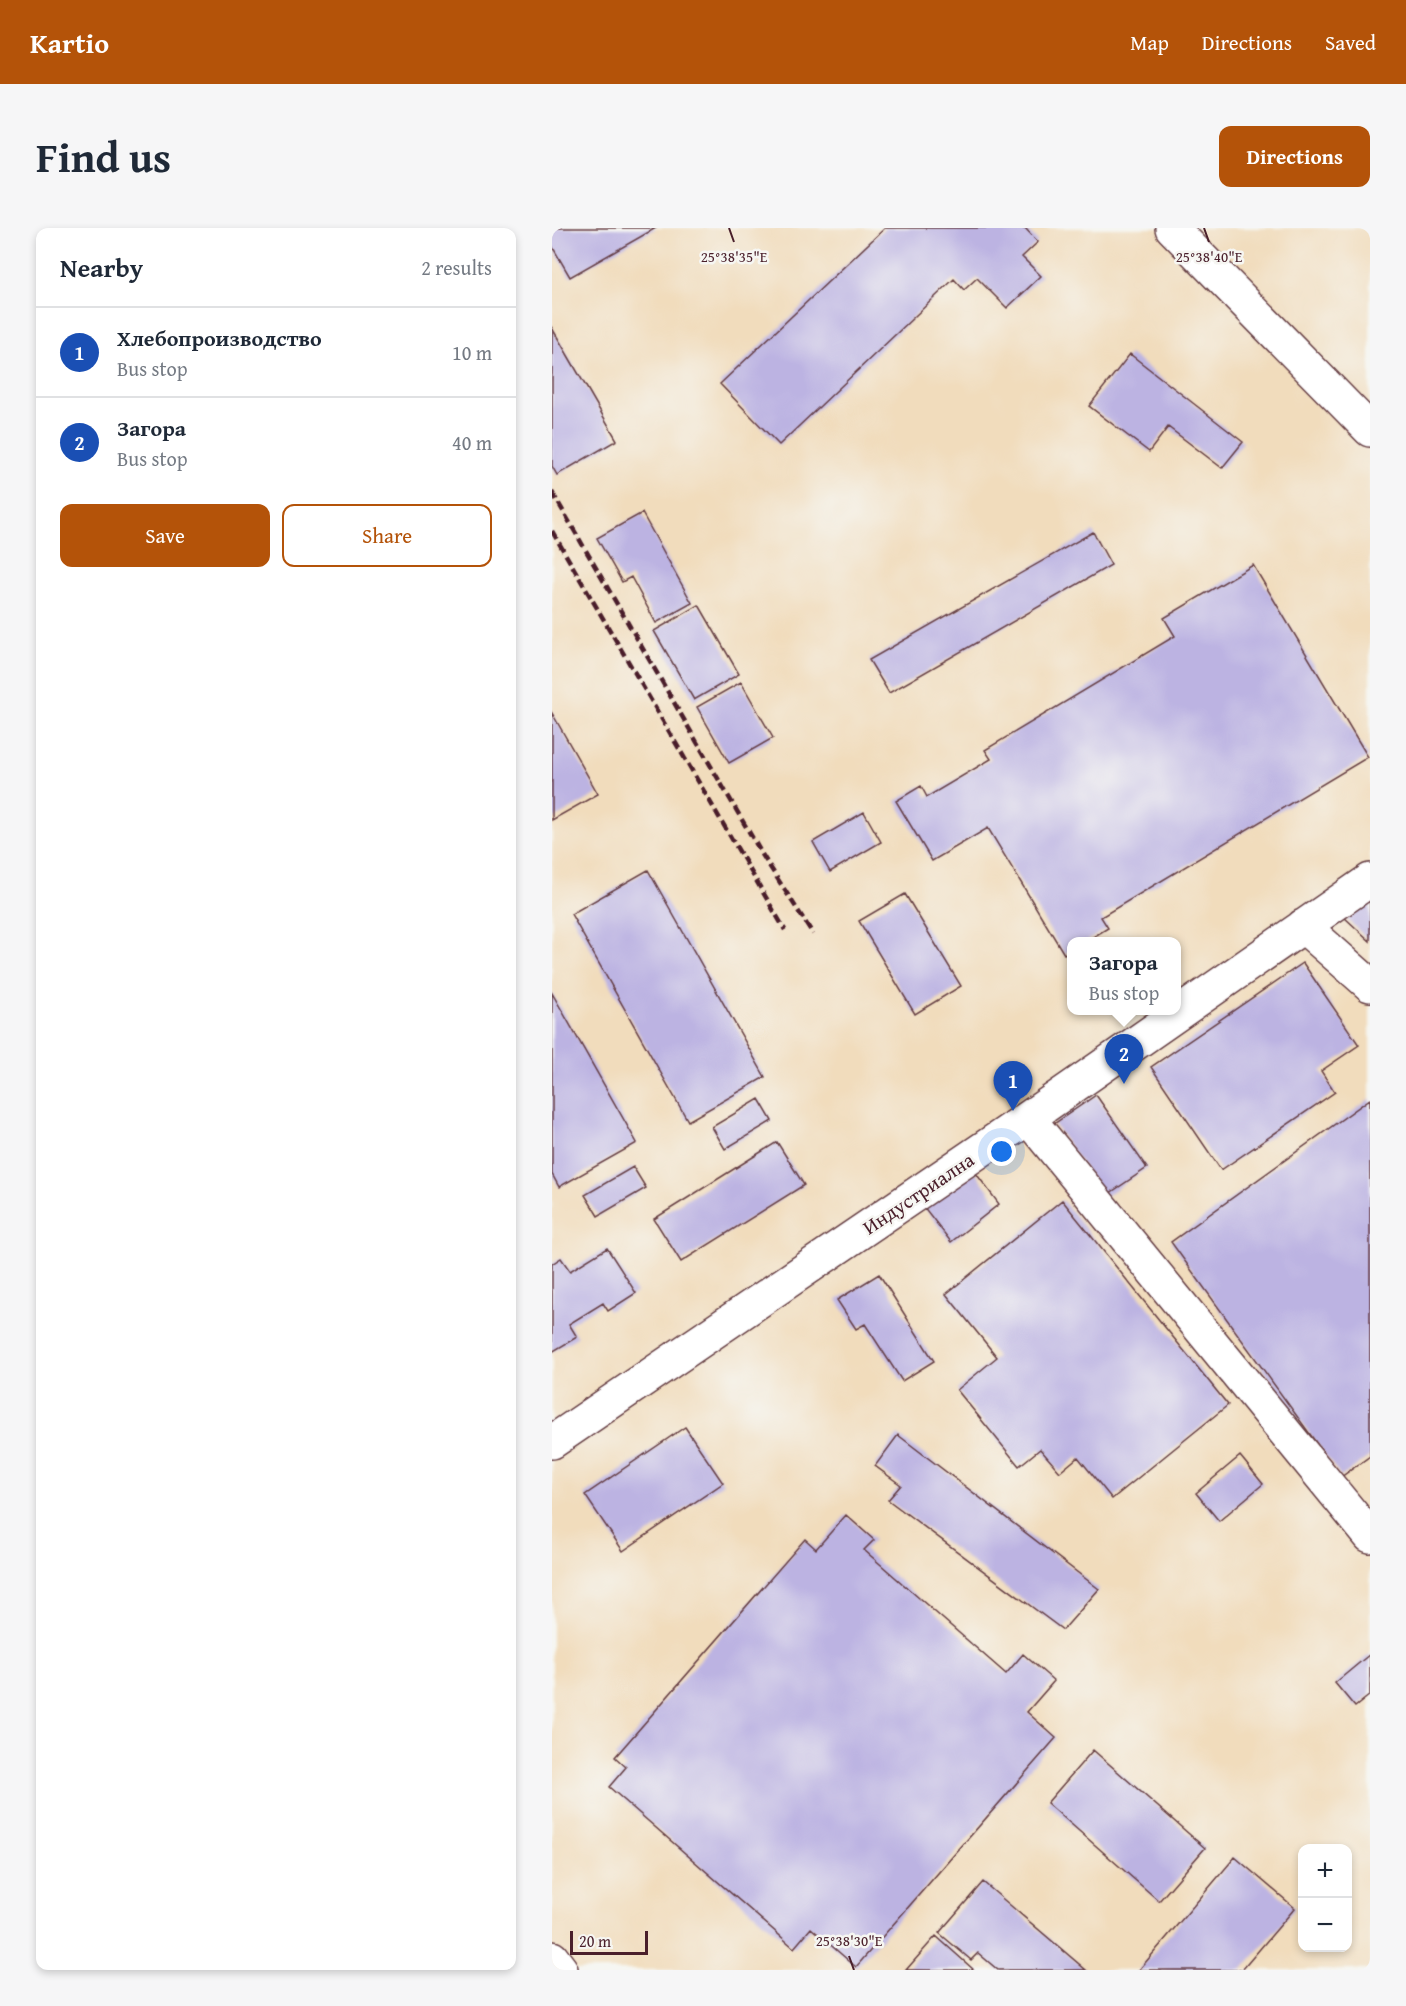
<!DOCTYPE html>
<html lang="en">
<head>
<meta charset="utf-8">
<style>
	body { margin:0; font-family:"Gentium Book Plus",serif; background:#f6f6f7; color:#1f2937 }
	.controls { position:absolute; right:18px; bottom:18px; display:grid; overflow:hidden; border-radius:12px; box-shadow:0 3px 9px #0003 }
	.controls button { width:54px; height:54px; display:grid; place-items:center; padding:0; border:0; border-bottom:2px solid #e0e1e3; background:#fff; color:#1f2937; font:30px sans-serif }
	.scale { position:absolute; left:18px; bottom:15px; width:78px; box-sizing:border-box; padding-left:6px; border:3px solid #4a1f2b; border-top:0; font-size:16px; line-height:21px; white-space:nowrap; color:#4a1f2b; -webkit-text-stroke:4px #f6f6f2; paint-order:stroke }
	.you { position:absolute; left:450px; top:924px; width:21px; height:21px; margin:-15px; border:4px solid #fff; border-radius:50%; background:#1a73e8; box-shadow:0 0 0 9px #1a73e833 }
	.badge { display:grid; place-items:center; width:39px; height:39px; border-radius:50%; background:#b45309; color:#fff; font-size:20px; font-weight:700 }
	.pin { position:absolute; translate:-50% -50px; filter:drop-shadow(0 2px 3px #0008) }
	.pin::after { content:''; position:absolute; top:32px; width:21px; height:18px; background:inherit; clip-path:polygon(0 0,100% 0,50% 100%) }
	.popup { position:absolute; left:515px; top:709px; width:114px; height:78px; box-sizing:border-box; display:grid; place-content:center; border-radius:12px; background:#fff; filter:drop-shadow(0 2px 4px #0005); font-size:20px; white-space:nowrap; color:#747a83 }
	.popup b { font-size:22px; color:#1f2937 }
	.popup::after { content:''; position:absolute; left:50%; top:100%; margin-left:-12px; border:12px solid transparent; border-top-color:#fff }
	.list { margin:0; padding:0; list-style:none }
	h2 { display:flex; justify-content:space-between; align-items:center; height:78px; margin:0; padding:0 24px; font-size:26px }
	h2 small { font-size:20px; font-weight:400; color:#747a83 }
	.list li { display:grid; grid-template-columns:39px 1fr auto; gap:18px; align-items:center; box-sizing:border-box; height:90px; padding:0 24px; border-top:2px solid #e0e1e3 }
	.list b { display:block; font-size:22px; white-space:nowrap }
	.list p { margin:0; font-size:20px; white-space:nowrap; color:#747a83 }
	.list em { font-size:20px; font-style:normal; color:#747a83 }
	.actions { display:flex; gap:12px; padding:18px 24px }
	.actions a { flex:1; padding:14px 0; border:2px solid #b45309; border-radius:12px; text-align:center; font-size:21px; color:#b45309 }
	.actions .main { background:#b45309; color:#fff }
	.map { position:relative; flex:none; width:818px; height:1742px; overflow:hidden; border-radius:12px }
	header { display:flex; align-items:center; gap:36px; box-sizing:border-box; height:84px; padding:0 30px; background:#b45309; color:#fff }
	header strong { font-size:28px }
	nav { display:flex; gap:33px; margin-inline-start:auto; font-size:21px }
	.intro { display:flex; align-items:center; justify-content:space-between; box-sizing:border-box; height:144px; padding:0 36px }
	h1 { margin:0; font-size:42px }
	.button { padding:15px 27px; border-radius:12px; background:#b45309; color:#fff; font-size:21px; font-weight:700 }
	main { display:flex; gap:36px; padding:0 36px }
	aside { flex:1; background:#fff; border-radius:12px; box-shadow:0 3px 9px #0003 }
	.map>svg:first-child { display:block }
	.building { fill:#bcb3e2 }
	.lines { fill:none; stroke-linecap:round; stroke-linejoin:round }
	.minor-casing { stroke:#633b41; stroke-width:36 }
	.minor { stroke:#fff; stroke-width:33 }
	.rail { stroke:#4a1f2b; stroke-width:4.5; stroke-dasharray:9 4.5; stroke-linecap:butt }
	.ticks { fill:none; stroke:#4a1f2b; stroke-width:2 }
	.labels { text-anchor:middle; dominant-baseline:central; stroke-width:5; stroke-linejoin:round; paint-order:stroke }
	.street-label { font-size:20px; fill:#4a1f2b; stroke:#f6f6f2 }
	.ticks-label { font-size:15px; text-anchor:middle; fill:#4a1f2b; stroke:#f6f6f2; stroke-width:5; stroke-linejoin:round; paint-order:stroke }
</style>
</head>
<body>
<header>
<strong>Kartio</strong>
<nav><a>Map</a><a>Directions</a><a>Saved</a></nav>
</header>
<div class="intro"><h1>Find us</h1><a class="button">Directions</a></div>
<main>
<aside>
<h2>Nearby<small>2 results</small></h2>
<ul class="list">
<li><span class="badge" style="background:#1a4fb4">1</span><div><b>Хлебопроизводство</b><p>Bus stop</p></div><em>10 m</em></li>
<li><span class="badge" style="background:#1a4fb4">2</span><div><b>Загора</b><p>Bus stop</p></div><em>40 m</em></li>
</ul>
<div class="actions"><a class="main">Save</a><a>Share</a></div>
</aside>
<div class="map">
<svg width="818" height="1742" viewBox="0 0 818 1742">
	<rect width="100%" height="100%" fill="#f6f6f2"/>
	<filter id="ink" filterUnits="userSpaceOnUse"><feTurbulence type="fractalNoise" baseFrequency=".0167" numOctaves="2"/><feDisplacementMap in="SourceGraphic" scale="12" xChannelSelector="R" yChannelSelector="G"/><feConvolveMatrix kernelMatrix="1 2 1 2 8 2 1 2 1" color-interpolation-filters="sRGB"/></filter>
	<filter id="wash" filterUnits="userSpaceOnUse"><feTurbulence type="fractalNoise" baseFrequency=".008" numOctaves="4" result="noise"/><feDisplacementMap in="SourceGraphic" scale="24" xChannelSelector="R" yChannelSelector="G"/><feGaussianBlur stdDeviation="1.35" result="paint"/><feColorMatrix in="noise" values="0 0 0 0 0 0 0 0 0 0 0 0 0 0 0 0 0 1.4 0 .05"/><feComposite in="paint" operator="in"/></filter>
	<g filter="url(#wash)">
		<rect width="100%" height="100%" fill="#f1dcbc"/>
		<g id="blocks">
			<path class="building" d="M0,0H104L18,49L0,18Z
				M333,0H473L486,14L470,29L489,48L455,80L425,50L412,62L402,51L227,217L168,156Z
				M0,100L65,212L5,247L0,238Z
				M578,126L691,214L670,240L616,199L597,224L537,178Z
				M90,285L140,375L104,395L79,349L70,354L45,310Z
				M541,304L559,337L337,465L317,432Z
				M701,337L816,529L549,689L556,700L533,714H520V722L512,726L436,600L380,633L344,573L369,558L375,569L439,531L433,522L623,408L612,390Z
				M147,377L187,446L142,472L102,403Z
				M189,454L221,510L177,535L145,479Z
				M0,485L46,566L0,592Z
				M312,584L329,614L278,644L261,614Z
				M96,642L213,849L136,893L19,686Z
				M353,666L409,758L363,786L307,693Z
				M812,667L818,673V713L792,689Z
				M751,735L807,817L769,843L783,864L669,942L599,839Z
				M0,765L85,915L7,959L0,946Z
				M544,867L595,940L552,969L502,896Z
				M207,871L220,893L173,921L160,899Z
				M818,871V1228L789,1249L619,1014Z
				M225,914L252,957L129,1034L102,991Z
				M81,939L94,960L46,988L33,967Z
				M420,940L447,976L399,1014L371,978Z
				M510,972L676,1177L560,1271L526,1229L508,1244L488,1221L467,1238L405,1162L445,1129L394,1066Z
				M55,1020L84,1065L56,1083L51,1075L17,1096L25,1109L0,1124V1036L9,1030L18,1043Z
				M327,1046L382,1133L350,1153L313,1096L304,1101L285,1072Z
				M133,1199L171,1255L71,1323L33,1267Z
				M346,1207L547,1361L511,1402L336,1272L349,1257L323,1238Z
				M688,1228L711,1256L667,1293L644,1265Z
				M294,1287L322,1312L312,1322L454,1446L471,1426L502,1453L475,1484L504,1510L304,1739L259,1700L242,1720L57,1559L74,1539L63,1529L253,1311L264,1321Z
				M818,1426V1467L803,1479L783,1455Z
				M541,1522L653,1620L607,1673L495,1575Z
				M683,1629L743,1680L690,1742H587Z
				M431,1654L534,1742H446L426,1725L419,1732L387,1705Z
				M384,1708L422,1742H354Z"/>
		</g>
	</g>
	<g filter="url(#ink)">
		<use href="#blocks" fill-opacity="0" stroke="#633b41" stroke-width="1.5"/>
		<g class="lines">
			<g class="minor-casing">
				<path id="minor" d="M620,0L818,202
					M751,698L818,757
					M476,890L818,1308
					M0,1214L476,890L818,652
					M0,1730L9,1742"/>
			</g>
			<use href="#minor" class="minor"/>
			<path class="rail" d="M0,264L211,628L261,706
				M0,303L233,702"/>
		</g>
	</g>
	<path class="ticks" d="M177,0L182,14M652,0L657,14M297,1728L302,1742"/>
	<g class="labels">
		<g class="street-label">
			<text transform="translate(366 965) rotate(-34)">Индустриална</text>
		</g>
	</g>
	<g class="ticks-label">
		<text x="182" y="34">25°38'35"E</text>
		<text x="657" y="34">25°38'40"E</text>
		<text x="297" y="1718">25°38'30"E</text>
	</g>
</svg>
<div class="controls">
<button>+</button>
<button>−</button>
</div>
<div class="scale">20 m</div>
<div class="you"></div>
<div class="pin badge" style="left:461px;top:883px;background:#1a4fb4">1</div>
<div class="pin badge" style="left:572px;top:856px;background:#1a4fb4">2</div>
<div class="popup"><b>Загора</b>Bus stop</div>
</div>
</main>
</body>
</html>
